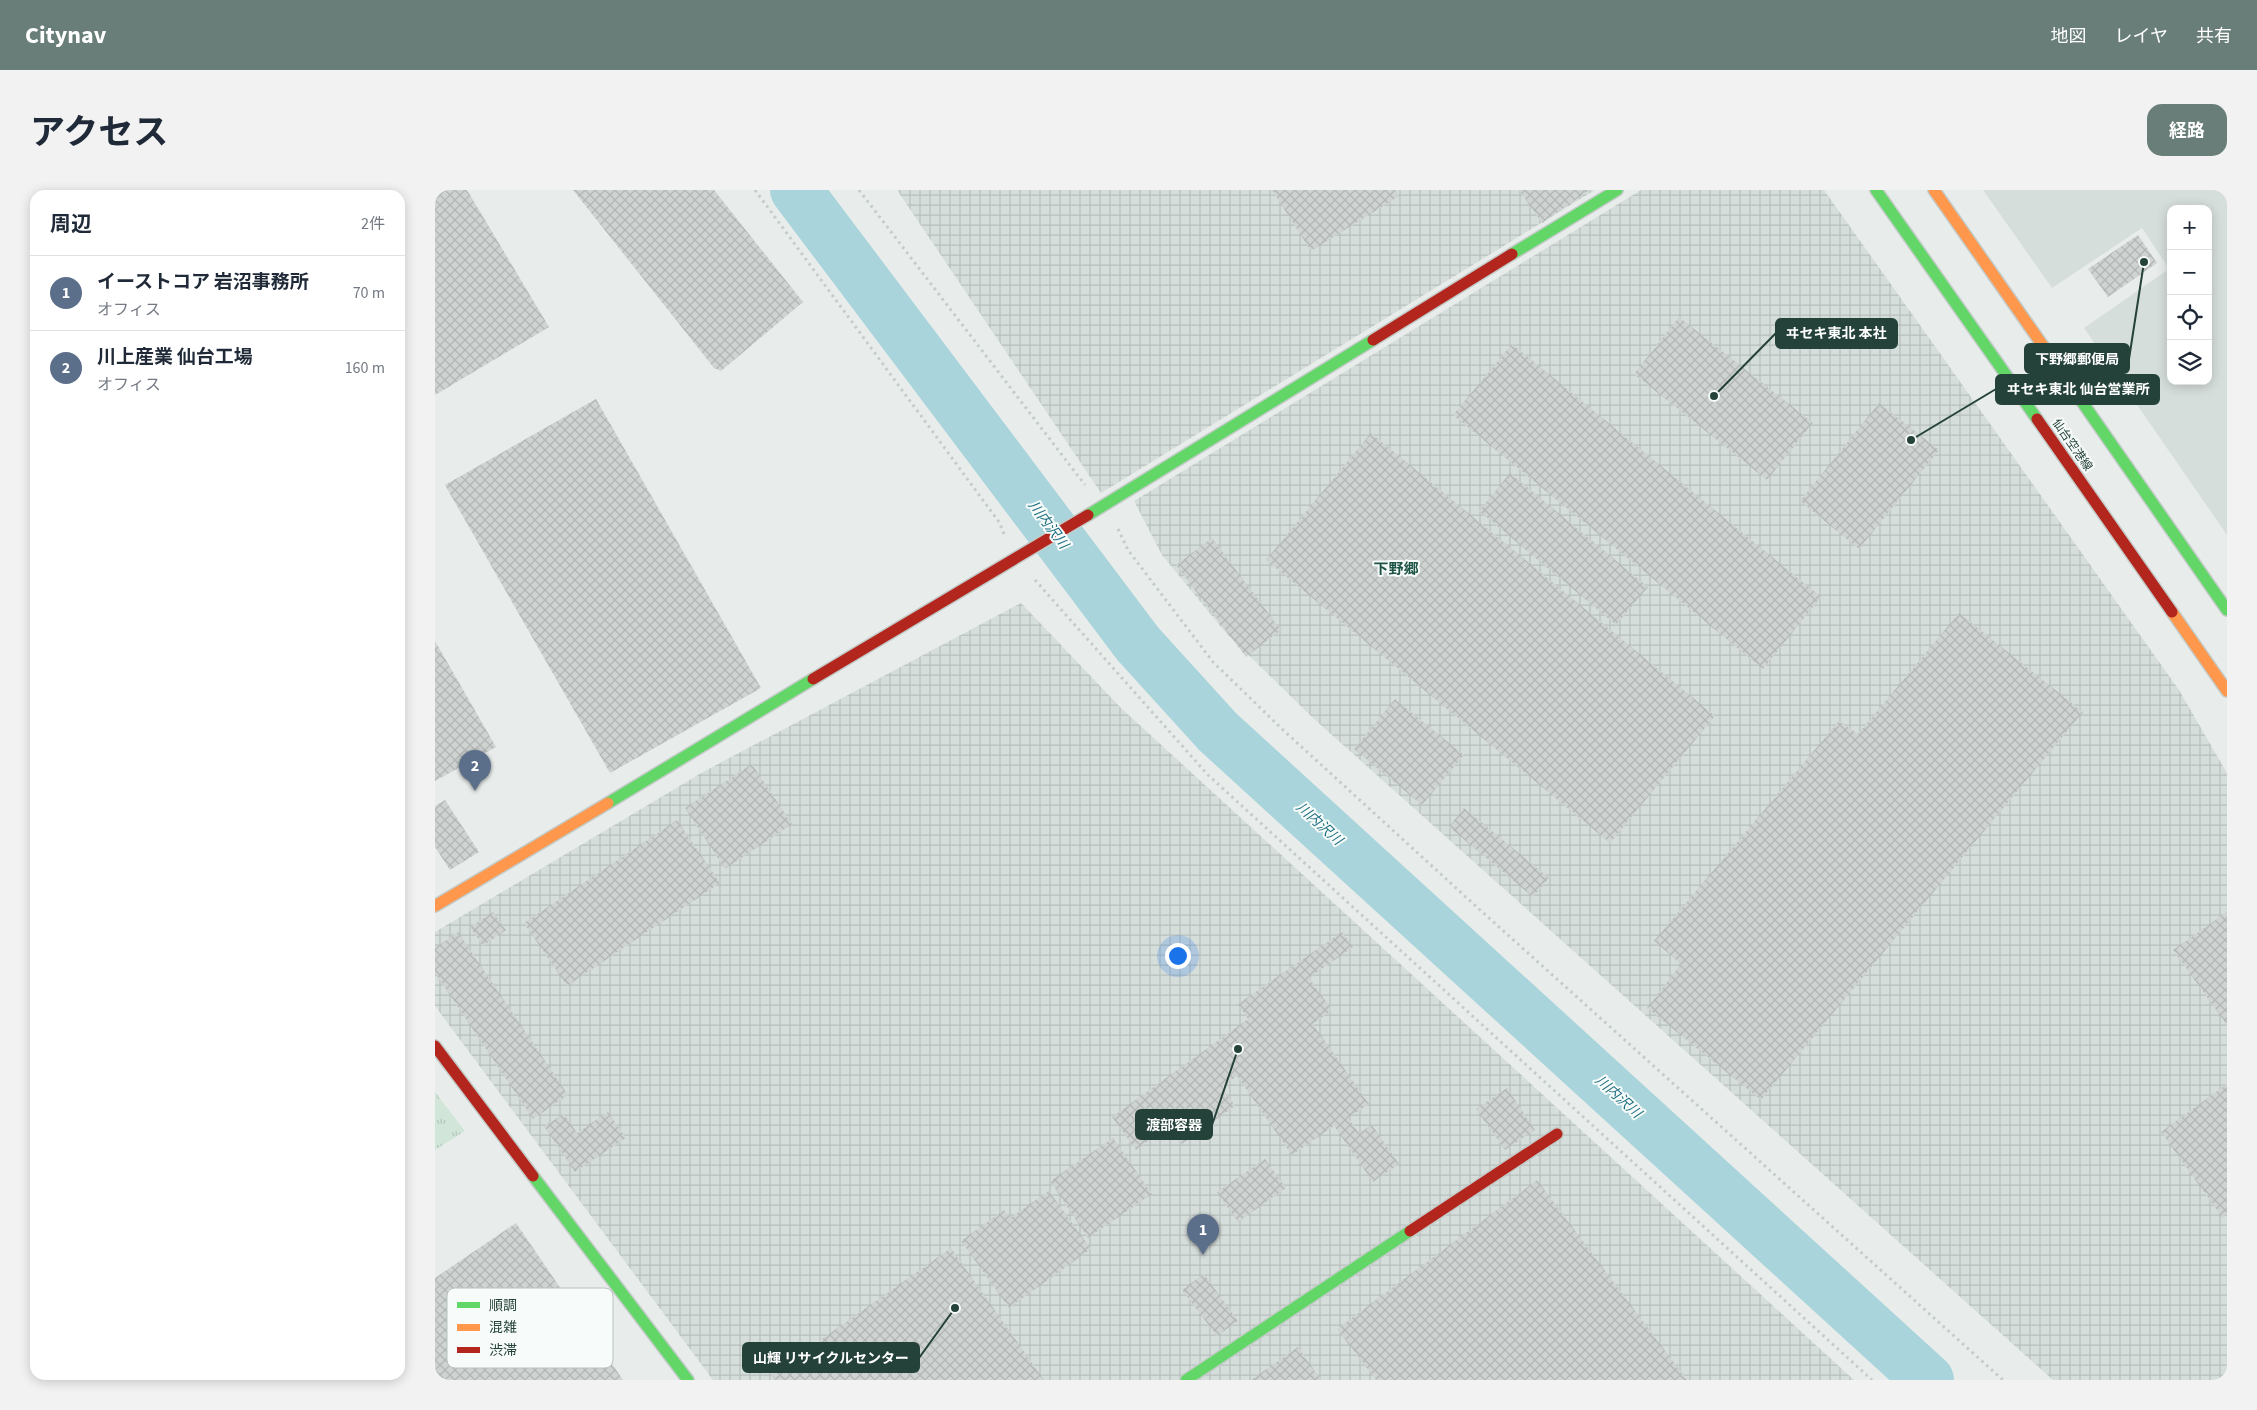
<!DOCTYPE html>
<html lang="ja">
<head>
<meta charset="utf-8">
<style>
	body { margin:0; font-family:"Source Sans 3","Noto Sans JP",sans-serif; background:#f2f2f3; color:#1f2937 }
	.controls { position:absolute; right:15px; top:15px; display:grid; overflow:hidden; border-radius:10px; box-shadow:0 2px 12px #0003 }
	.controls button { width:45px; height:45px; display:grid; place-items:center; padding:0; border:0; border-bottom:1px solid #e0e1e3; background:#fff; color:#1f2937; font:25px sans-serif }
	.you { position:absolute; left:742px; top:765px; width:18px; height:18px; margin:-12px; border:4px solid #fff; border-radius:50%; background:#1a73e8; box-shadow:0 0 0 8px #1a73e833 }
	.badge { display:grid; place-items:center; width:32px; height:32px; border-radius:50%; background:#697e78; color:#fff; font-size:16px; font-weight:700 }
	.pin { position:absolute; translate:-50% -41px; filter:drop-shadow(0 1px 2px #0008) }
	.pin::after { content:''; position:absolute; top:26px; width:18px; height:15px; background:inherit; clip-path:polygon(0 0,100% 0,50% 100%) }
	.list { margin:0; padding:0; list-style:none }
	h2 { display:flex; justify-content:space-between; align-items:center; height:65px; margin:0; padding:0 20px; font-size:21px }
	h2 small { font-size:16px; font-weight:400; color:#747a83 }
	.list li { display:grid; grid-template-columns:32px 1fr auto; gap:15px; align-items:center; box-sizing:border-box; height:75px; padding:0 20px; border-top:1px solid #e0e1e3 }
	.list b { display:block; font-size:19px; white-space:nowrap }
	.list p { margin:0; font-size:16px; white-space:nowrap; color:#747a83 }
	.list em { font-size:16px; font-style:normal; color:#747a83 }
	.icon { flex:none; width:28px; height:28px; fill:none; stroke:currentColor; stroke-width:2; stroke-linecap:round; stroke-linejoin:round }
	.map { position:relative; flex:none; width:1792px; height:1190px; overflow:hidden; border-radius:15px }
	header { display:flex; align-items:center; gap:30px; box-sizing:border-box; height:70px; padding:0 25px; background:#697e78; color:#fff }
	header strong { font-size:24px }
	nav { display:flex; gap:28px; margin-inline-start:auto; font-size:18px }
	.intro { display:flex; align-items:center; justify-content:space-between; box-sizing:border-box; height:120px; padding:0 30px }
	h1 { margin:0; font-size:35px }
	.button { padding:12px 22px; border-radius:15px; background:#697e78; color:#fff; font-size:18px; font-weight:700 }
	main { display:flex; gap:30px; padding:0 30px }
	aside { flex:1; background:#fff; border-radius:15px; box-shadow:0 2px 12px #0003 }
	.map>svg:first-child { display:block }
	.built { fill:#d6dedb; fill-rule:evenodd }
	.industrial { fill:url(#industrial-grid) }
	.grass { fill:url(#grass-tufts) }
	.lines { fill:none; stroke-linecap:round; stroke-linejoin:round }
	.river { stroke:#a9d4db; stroke-width:52 }
	.building { fill:url(#building-cross-hatch) }
	.fast-casing { stroke:#c3cbc8; stroke-width:14 }
	.slow-casing { stroke:#c3cbc8; stroke-width:14 }
	.jam-casing { stroke:#c3cbc8; stroke-width:14 }
	.path { stroke:#c3ccca; stroke-width:3; stroke-dasharray:2.5 4; stroke-linecap:butt }
	.fast { stroke:#63d668; stroke-width:11 }
	.slow { stroke:#ff974d; stroke-width:11 }
	.jam { stroke:#b3261e; stroke-width:11 }
	.labels { text-anchor:middle; dominant-baseline:central; stroke-width:4; stroke-linejoin:round; paint-order:stroke }
	.street-label { font-size:12px; fill:#24423a; stroke:#f7fbf9 }
	.water-label { font-size:14px; font-style:italic; fill:#1c6f80; stroke:#f7fbf9 }
	.quarter-label { font-size:15px; font-weight:bold; fill:#1f5548; stroke:#f7fbf9 }
	.key { fill:#f7fbf9; stroke:#b8c4c0; stroke-width:1 }
	.key-label { font-size:14px; fill:#24423a }
	.leader { fill:none; stroke:#24423a; stroke-width:2 }
	.callout-dot { fill:#24423a; stroke:#f7fbf9; stroke-width:2 }
	.callout { fill:#24423a; stroke:#24423a; stroke-width:2 }
	.callout-label { font-size:14px; text-anchor:middle; font-weight:bold; fill:#fff }
</style>
</head>
<body>
<header>
<strong>Citynav</strong>
<nav><a>地図</a><a>レイヤ</a><a>共有</a></nav>
</header>
<div class="intro"><h1>アクセス</h1><a class="button">経路</a></div>
<main>
<aside>
<h2>周辺<small>2件</small></h2>
<ul class="list">
<li><span class="badge" style="background:#5c6f8a">1</span><div><b>イーストコア 岩沼事務所</b><p>オフィス</p></div><em>70 m</em></li>
<li><span class="badge" style="background:#5c6f8a">2</span><div><b>川上産業 仙台工場</b><p>オフィス</p></div><em>160 m</em></li>
</ul>
</aside>
<div class="map">
<svg width="1792" height="1190" viewBox="0 0 1792 1190">
	<defs>
		<pattern id="industrial-grid" width="8" height="8" patternUnits="userSpaceOnUse" patternTransform="scale(1.25)"><rect width="8" height="8" fill="#d6dedb"/><path d="M0 4h8M4 0v8" fill="none" stroke="#b8c0bd"/></pattern>
		<pattern id="grass-tufts" width="24" height="20" patternUnits="userSpaceOnUse" patternTransform="scale(1.25)"><rect width="24" height="20" fill="#d1e6d8"/><path d="M3 7l-1-3M5 7V3M7 7l1-3M15 17l-1-3M17 17v-4M19 17l1-3" fill="none" stroke="#b3c6ba"/></pattern>
		<pattern id="building-cross-hatch" width="8" height="8" patternUnits="userSpaceOnUse" patternTransform="scale(1.25)"><rect width="8" height="8" fill="#cfd4d2"/><path d="M0 0l8 8M0 8l8-8" fill="none" stroke="#b2b7b5"/></pattern>
	</defs>
	<rect width="100%" height="100%" fill="#e8edeb"/>
	<path class="built" d="M1548,0H1792V345L1649,138L1734,79L1707,38L1617,98ZM1736,19H1773V191H1736Z"/>
	<path class="industrial" d="M462,0H1160L666,303Z
		M1206,0H1389L1744,500L1792,583V1190H1618L878,528L791,443L727,365L699,311Z
		M586,413L686,518L1419,1190H278L0,816V742L268,582Z"/>
	<path class="grass" d="M0,902L30,941L0,960Z"/>
	<g class="lines">
		<path class="river" d="M361,0L703,454L783,542L1493,1190"/>
	</g>
	<path class="building" d="M0,0H32L114,137L0,205Z
		M138,0H279L368,112L286,181L279,178Z
		M837,0H960L964,6L876,61Z
		M1084,0H1155L1107,33Z
		M1703,45L1722,73L1673,107L1653,79Z
		M1244,127L1378,233L1332,290L1199,184Z
		M1077,154L1386,407L1328,479L1018,225Z
		M161,209L326,498L175,583L10,295Z
		M1444,213L1504,260L1424,359L1365,311Z
		M936,243L1280,526L1175,653L831,370Z
		M1075,283L1213,397L1181,435L1044,321Z
		M777,348L846,440L811,467L741,375Z
		M1524,423L1648,522L1326,910L1212,818L1246,774L1219,751L1404,531L1423,544Z
		M0,451L61,557L0,591Z
		M960,509L1029,565L987,615L919,559Z
		M317,574L357,634L290,679L250,618Z
		M10,610L44,662L15,680L0,657V616Z
		M1029,618L1114,688L1098,707L1014,637Z
		M242,630L285,693L132,796L89,733Z
		M58,722L71,740L48,756L35,737Z
		M1792,722V835L1738,760Z
		M23,742L133,905L98,929L0,783V758Z
		M907,742L918,757L874,788L897,820L878,834L934,914L913,928L924,943L937,935L964,974L938,992L899,936L857,965L802,886L787,897L800,916L747,954L734,936L701,960L677,927L813,829L803,814Z
		M1792,894V1023L1787,1027L1726,942Z
		M1072,898L1100,940L1070,960L1041,919Z
		M173,922L191,948L140,982L109,936L129,924L142,943Z
		M678,948L717,1004L653,1048L615,991Z
		M830,969L851,998L803,1032L782,1002Z
		M1102,990L1252,1190H941L902,1139Z
		M614,1001L656,1059L574,1118L526,1051L569,1020L575,1028Z
		M81,1033L188,1190H0V1088Z
		M516,1058L609,1190H340L336,1185Z
		M769,1084L803,1131L782,1146L747,1100Z
		M863,1157L886,1190H816Z"/>
	<g class="lines">
		<g class="fast-casing">
			<path id="fast" d="M1441,0L1602,229
				M1077,64L1182,0
				M1620,173L1792,420
				M653,325L938,150
				M173,613L378,489
				M98,986L253,1190
				M751,1190L975,1041"/>
		</g>
		<g class="slow-casing">
			<path id="slow" d="M1499,0L1620,173
				M1737,422L1792,501
				M0,716L173,613"/>
		</g>
		<g class="jam-casing">
			<path id="jam" d="M938,150L1077,64
				M1602,229L1737,422
				M378,489L653,325
				M0,856L98,986
				M975,1041L1122,944"/>
		</g>
		<path class="path" d="M320,0L564,332L569,344
			M424,0L650,295
			M683,339L693,360L778,472L847,539L1044,719L1568,1190
			M600,390L773,585L1437,1190"/>
		<use href="#fast" class="fast"/>
		<use href="#slow" class="slow"/>
		<use href="#jam" class="jam"/>
	</g>
	<g class="labels">
		<g class="street-label">
			<text transform="translate(1637 255) rotate(55)">仙台空港線</text>
		</g>
		<g class="water-label">
			<text transform="translate(613 335) rotate(53)">川内沢川</text>
			<text transform="translate(884 634) rotate(42)">川内沢川</text>
			<text transform="translate(1183 907) rotate(42)">川内沢川</text>
		</g>
		<g class="quarter-label">
			<text x="961" y="379">下野郷</text>
		</g>
	</g>
	<rect x="12" y="1098" width="166" height="80" rx="8" class="key"/>
	<rect x="22" y="1112" width="23" height="6" fill="#63d668"/>
	<rect x="22" y="1134" width="23" height="7" fill="#ff974d"/>
	<rect x="22" y="1157" width="23" height="6" fill="#b3261e"/>
	<g class="key-label">
		<text x="54" y="1120">順調</text>
		<text x="54" y="1142">混雑</text>
		<text x="54" y="1165">渋滞</text>
	</g>
	<path class="leader" d="M1279 206L1341 143M1709 72L1694 169M1476 250L1561 199M803 859L777 935M520 1118L484 1168"/>
	<g class="callout-dot">
		<circle cx="1279" cy="206" r="5"/>
		<circle cx="1709" cy="72" r="5"/>
		<circle cx="1476" cy="250" r="5"/>
		<circle cx="803" cy="859" r="5"/>
		<circle cx="520" cy="1118" r="5"/>
	</g>
	<g class="callout">
		<rect x="1341" y="129" width="121" height="29" rx="5"/>
		<rect x="1590" y="154" width="104" height="29" rx="5"/>
		<rect x="1561" y="185" width="163" height="29" rx="5"/>
		<rect x="701" y="920" width="76" height="29" rx="5"/>
		<rect x="308" y="1153" width="176" height="29" rx="5"/>
	</g>
	<g class="callout-label">
		<text x="1401" y="148">ヰセキ東北 本社</text>
		<text x="1642" y="174">下野郷郵便局</text>
		<text x="1643" y="204">ヰセキ東北 仙台営業所</text>
		<text x="739" y="940">渡部容器</text>
		<text x="396" y="1173">山輝 リサイクルセンター</text>
	</g>
</svg>
<div class="controls">
<button>+</button>
<button>−</button>
<button><svg class="icon" aria-label="locate" viewBox="0 0 24 24"><circle cx="12" cy="12" r="6"/><path d="M12 2v4M12 18v4M2 12h4M18 12h4"/></svg></button>
<button><svg class="icon" aria-label="layers" viewBox="0 0 24 24"><path d="M12 4l9 5-9 5-9-5zM3 14l9 5 9-5"/></svg></button>
</div>
<div class="you"></div>
<div class="pin badge" style="left:768px;top:1065px;background:#5c6f8a">1</div>
<div class="pin badge" style="left:40px;top:601px;background:#5c6f8a">2</div>
</div>
</main>
</body>
</html>
